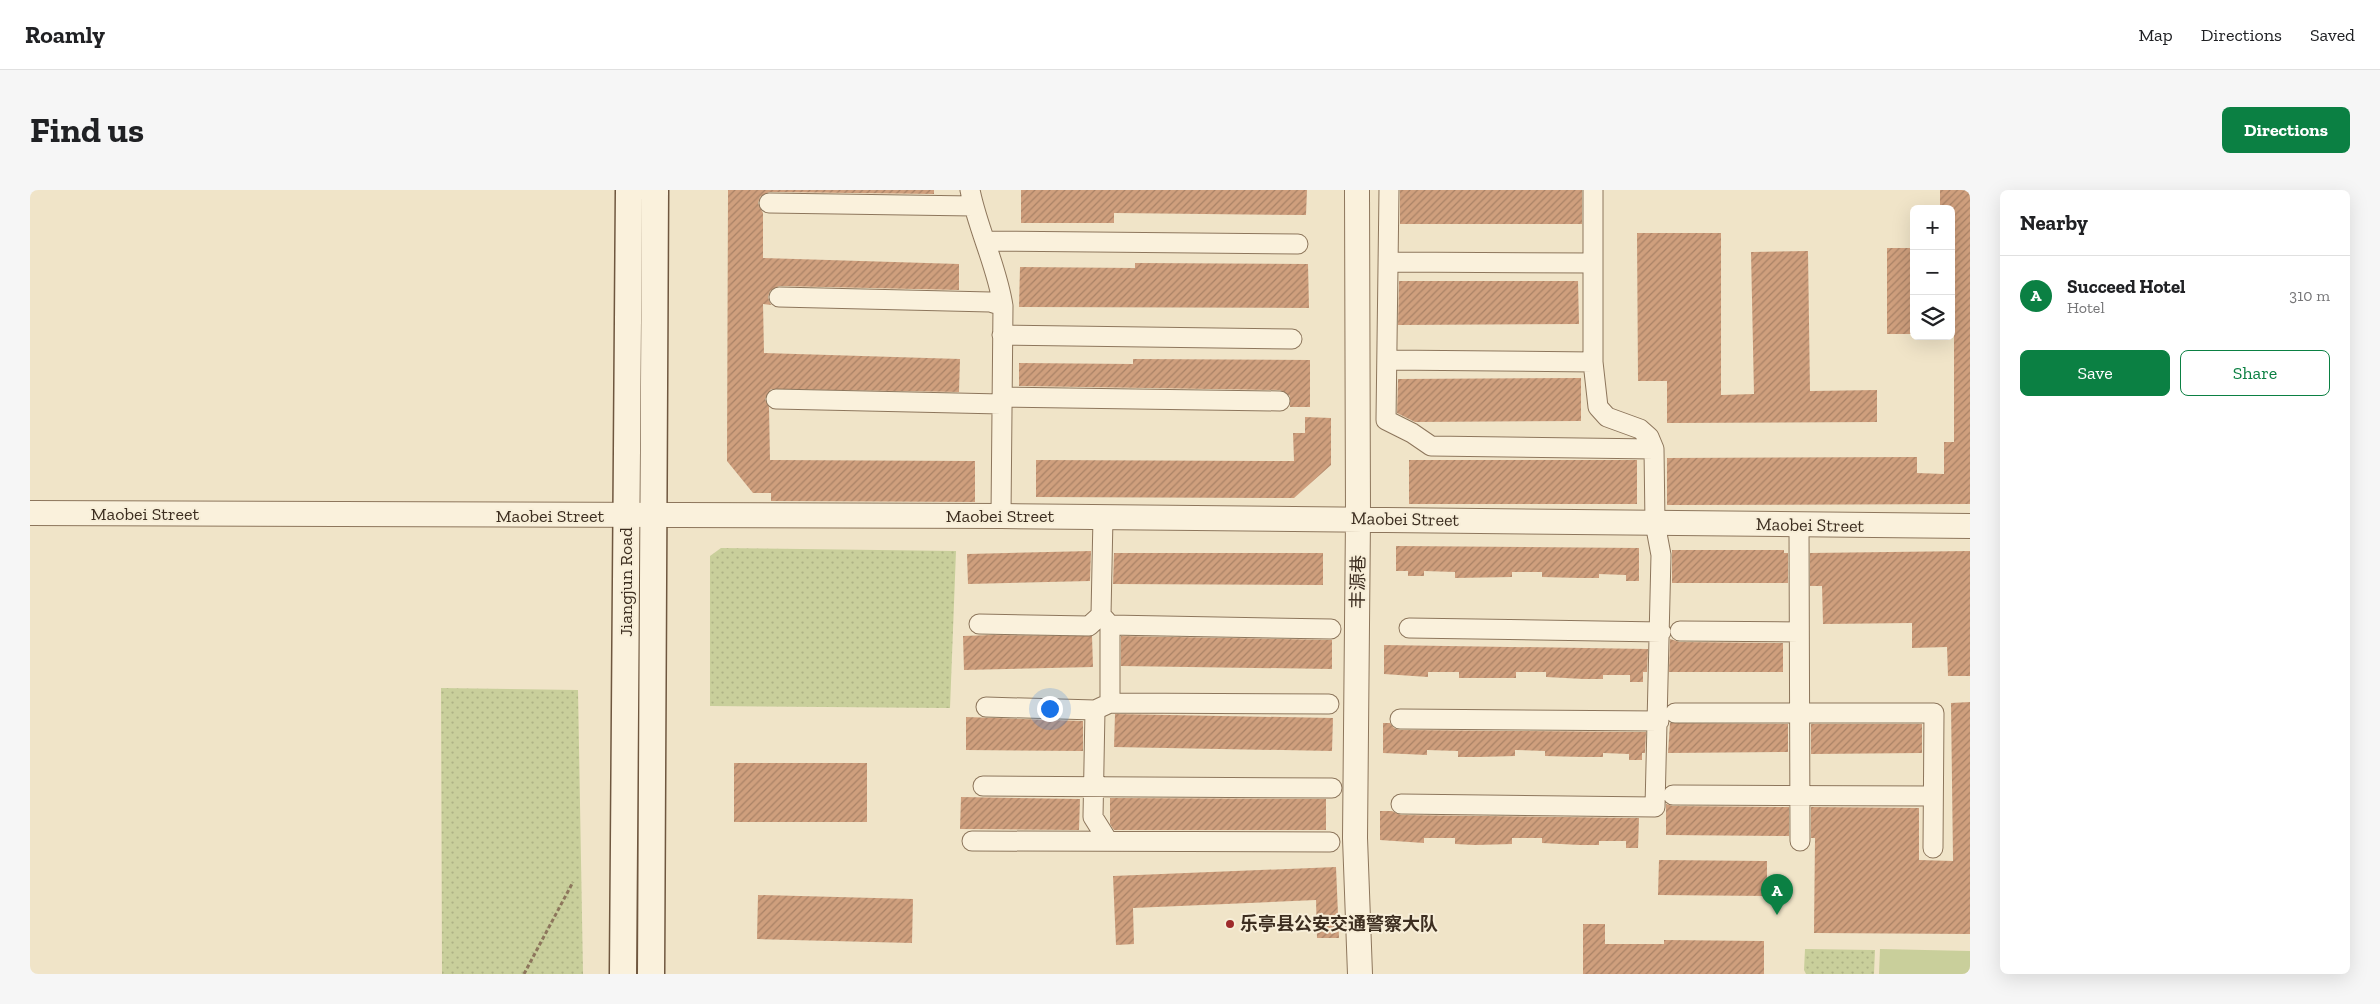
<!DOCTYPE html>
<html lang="en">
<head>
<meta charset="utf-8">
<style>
	body { margin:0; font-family:"Zilla Slab","Noto Sans SC",serif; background:#f6f6f6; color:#202124 }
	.controls { position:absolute; right:15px; top:15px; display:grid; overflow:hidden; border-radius:8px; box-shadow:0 5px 20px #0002 }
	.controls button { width:45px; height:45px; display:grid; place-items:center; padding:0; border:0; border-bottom:1px solid #e0e0e0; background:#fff; color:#202124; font:25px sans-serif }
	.you { position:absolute; left:1019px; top:518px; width:18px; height:18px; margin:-12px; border:4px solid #fff; border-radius:50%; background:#1a73e8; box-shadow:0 0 0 8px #1a73e833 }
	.badge { display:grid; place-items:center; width:32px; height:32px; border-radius:50%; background:#0b8043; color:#fff; font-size:16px; font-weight:700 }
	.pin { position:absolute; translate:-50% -41px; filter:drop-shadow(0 1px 2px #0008) }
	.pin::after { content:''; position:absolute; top:26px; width:18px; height:15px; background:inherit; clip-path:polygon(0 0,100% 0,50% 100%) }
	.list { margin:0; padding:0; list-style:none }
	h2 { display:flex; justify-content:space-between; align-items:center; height:65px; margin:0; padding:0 20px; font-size:21px }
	h2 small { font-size:16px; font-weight:400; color:#757577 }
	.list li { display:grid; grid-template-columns:32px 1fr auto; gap:15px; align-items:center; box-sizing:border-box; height:80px; padding:0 20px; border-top:1px solid #e0e0e0 }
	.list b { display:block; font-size:19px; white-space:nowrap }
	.list p { margin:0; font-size:16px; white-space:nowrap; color:#757577 }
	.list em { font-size:16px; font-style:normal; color:#757577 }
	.actions { display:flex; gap:10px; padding:15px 20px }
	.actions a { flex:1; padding:11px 0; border:1px solid #0b8043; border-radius:8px; text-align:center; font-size:18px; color:#0b8043 }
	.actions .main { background:#0b8043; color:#fff }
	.icon { flex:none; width:28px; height:28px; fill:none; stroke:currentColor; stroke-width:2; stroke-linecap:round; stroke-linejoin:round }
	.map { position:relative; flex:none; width:1940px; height:784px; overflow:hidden; border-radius:8px }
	header { display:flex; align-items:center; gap:30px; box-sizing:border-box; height:70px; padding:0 25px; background:#fff; border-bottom:1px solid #e0e0e0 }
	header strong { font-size:24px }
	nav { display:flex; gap:28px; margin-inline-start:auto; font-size:18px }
	.intro { display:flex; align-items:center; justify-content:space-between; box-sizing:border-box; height:120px; padding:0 30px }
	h1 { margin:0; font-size:35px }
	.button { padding:12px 22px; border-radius:8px; background:#0b8043; color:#fff; font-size:18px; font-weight:700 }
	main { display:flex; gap:30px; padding:0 30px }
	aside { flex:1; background:#fff; border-radius:8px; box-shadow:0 5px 20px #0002 }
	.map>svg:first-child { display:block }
	.park { fill:url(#park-dots) }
	.pitch { fill:#c9cf9b }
	.building { fill:url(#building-hatch) }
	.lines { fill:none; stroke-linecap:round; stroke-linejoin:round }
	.minor-casing { stroke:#8d765c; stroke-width:21 }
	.tertiary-casing { stroke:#8d765c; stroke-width:26 }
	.secondary-casing { stroke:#6f573f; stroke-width:29 }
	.path { stroke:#8d765c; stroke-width:3; stroke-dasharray:4 2.5; stroke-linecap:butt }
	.minor { stroke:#faf1dc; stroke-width:19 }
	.tertiary { stroke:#faf1dc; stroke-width:24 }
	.secondary { stroke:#faf1dc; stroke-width:26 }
	.poi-dot { fill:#9e2a2b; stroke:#f7eed8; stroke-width:2 }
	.labels { text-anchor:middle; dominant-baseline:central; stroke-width:4; stroke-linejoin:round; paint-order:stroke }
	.street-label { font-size:18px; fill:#3d2e20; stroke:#f7eed8 }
	.poi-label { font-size:18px; font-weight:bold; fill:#3d2e20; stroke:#f7eed8; text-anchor:start }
</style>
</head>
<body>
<header>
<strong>Roamly</strong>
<nav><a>Map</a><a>Directions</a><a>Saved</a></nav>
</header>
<div class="intro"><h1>Find us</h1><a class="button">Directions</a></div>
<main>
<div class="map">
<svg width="1940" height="784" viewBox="0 0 1940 784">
	<defs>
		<pattern id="park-dots" width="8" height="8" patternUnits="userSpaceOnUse" patternTransform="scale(1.25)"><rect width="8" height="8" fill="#c9cf9b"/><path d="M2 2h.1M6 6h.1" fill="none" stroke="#aeb285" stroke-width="1.8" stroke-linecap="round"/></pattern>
		<pattern id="building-hatch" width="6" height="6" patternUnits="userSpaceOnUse" patternTransform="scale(1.25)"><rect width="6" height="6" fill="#cf9f7d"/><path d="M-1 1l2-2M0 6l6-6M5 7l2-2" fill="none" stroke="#a98266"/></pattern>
	</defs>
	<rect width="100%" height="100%" fill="#f0e4c8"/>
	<path class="park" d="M691,358L926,361L920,518L680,516V366Z
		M411,498L548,500L553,784H412Z
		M1775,759L1845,760L1844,784H1776L1774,780Z"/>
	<path class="pitch" d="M1850,759L1940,761V784H1849Z"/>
	<path class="building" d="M698,0H904V4L739,2L730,7L728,13L733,23V68L929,74V100L749,96L740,101L738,107L741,115L733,114L734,163L930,169L929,202L741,199L735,209L739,217L740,270L945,271V312L741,311V303H723L697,271Z
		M991,0H1277L1276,25L1084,23V33H991Z
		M1370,0H1552V34H1370Z
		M1910,0H1940V314L1637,315V268L1887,267V283L1914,284V252H1924V144H1921V19H1917V16L1910,17Z
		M1607,43H1691V205L1724,204L1721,62L1778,61L1780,201L1847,200V232L1637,233V191H1608Z
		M1857,58H1884V144H1857Z
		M1105,73L1278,74L1279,118L989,117L990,77L1105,78Z
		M1369,91H1548L1549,134L1368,135Z
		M1103,169L1280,170V217H1260V206L1250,200L989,196V173L1103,174Z
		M1551,188V231L1385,232L1367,223L1368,189Z
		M1275,227L1301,228V275L1264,308L1006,307V270L1264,271L1263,243H1275Z
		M1379,270H1607V314H1379Z
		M1366,356L1609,358V391H1596V385L1569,384V388H1550L1512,387V382H1482V387L1425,388V382L1394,381V386H1378V381H1366Z
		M1642,360H1754V363H1758V393H1642Z
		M1061,361L1060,391L938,394L937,364Z
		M1940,361V486H1918L1917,457L1882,458V433L1793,434L1792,396H1780V363Z
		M1084,363H1293V395L1083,394Z
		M961,445L1062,446L1063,477L934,480L933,446Z
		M1091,446L1302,450V479L1091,476Z
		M1640,449L1650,452L1753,453V482H1639Z
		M1354,455L1618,459L1617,482H1613V492H1600V485H1573V489H1554L1516,487V482H1486V488H1429V482H1398V487L1354,484Z
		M1940,512V744L1784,743L1785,648H1781V617L1889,618V670L1923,671L1921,513Z
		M1085,524L1303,528L1302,561L1084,557Z
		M936,527L1053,531V561L936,560Z
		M1353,533H1360L1364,538L1370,540L1616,542L1615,563H1612V570H1599V564L1573,563V567H1553L1515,566V561L1485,560V566L1449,567H1428V561L1397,560V565L1353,563Z
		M1640,533L1758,534V562L1638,563Z
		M1781,534H1892V563L1781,564Z
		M704,573H837V632H704Z
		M931,607L1050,609L1049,640L930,639Z
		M1080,608L1296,609V640H1084L1080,634Z
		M1636,614L1643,616L1759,617V646L1636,645Z
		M1350,621H1362L1371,625L1609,628L1608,658H1596V651H1569V655H1550L1512,653V648H1482V654L1445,655L1425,654V648H1394V653L1350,650Z
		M1629,670L1737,671V706L1628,705Z
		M1306,677L1309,748H1287L1286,710L1103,718L1104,754L1086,755L1083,686Z
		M728,705L883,709L882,753L727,749Z
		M1553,734H1575V754H1634V750L1734,751V784H1553Z"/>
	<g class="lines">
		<g class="minor-casing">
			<path id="minor" d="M940,0C948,40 967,76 973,116L971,326
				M1359,0L1356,230L1382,243L1401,256L1624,259
				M739,13L943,16
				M956,51L1268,54
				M1359,72L1563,73
				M749,107L960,112L973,116
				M972,145L1262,149
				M1358,170L1563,172
				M972,207L1250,211
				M746,209L971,214
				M1073,327L1071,425L1080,435V513
				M1769,335L1770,651
				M949,434L1059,436L1071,425
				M1080,435L1301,439
				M1379,438L1631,442
				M1650,441L1769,442
				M956,517L1065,520L1063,627L1078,651
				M1065,520L1080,513L1299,514
				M1645,523H1904L1903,658
				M1370,529L1629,531
				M953,596L1302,598
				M1643,605L1903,606
				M1371,614L1625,617L1631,365L1625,333L1624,259L1619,247L1610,239L1577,227L1568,217L1563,172V0
				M942,651L1300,652"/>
		</g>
		<g class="tertiary-casing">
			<path id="tertiary" d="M1327,0L1328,328L1325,648L1330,784
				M0,323L971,326L1940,336"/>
		</g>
		<g class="secondary-casing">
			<path id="secondary" d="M593,784L599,0
				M621,784L625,0"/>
		</g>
		<path class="path" d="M494,784L543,692"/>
		<use href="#minor" class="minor"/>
		<use href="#tertiary" class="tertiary"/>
		<use href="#secondary" class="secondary"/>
	</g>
	<circle class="poi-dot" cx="1200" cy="734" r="5"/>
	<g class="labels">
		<g class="street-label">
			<text x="115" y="324">Maobei Street</text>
			<text x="520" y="326">Maobei Street</text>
			<text x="970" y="326">Maobei Street</text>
			<text transform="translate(1375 329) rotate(1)">Maobei Street</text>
			<text transform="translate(1780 335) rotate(1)">Maobei Street</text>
			<text transform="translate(596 392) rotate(-90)">Jiangjun Road</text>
			<text transform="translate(1328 392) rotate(-89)">丰源巷</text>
		</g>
		<g class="poi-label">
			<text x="1210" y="734">乐亭县公安交通警察大队</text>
		</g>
	</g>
</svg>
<div class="controls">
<button>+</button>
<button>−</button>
<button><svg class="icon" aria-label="layers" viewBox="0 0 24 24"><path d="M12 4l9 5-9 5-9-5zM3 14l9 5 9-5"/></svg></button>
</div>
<div class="you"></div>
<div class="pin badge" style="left:1747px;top:725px">A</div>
</div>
<aside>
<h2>Nearby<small></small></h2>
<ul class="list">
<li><span class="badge">A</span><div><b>Succeed Hotel</b><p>Hotel</p></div><em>310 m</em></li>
</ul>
<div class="actions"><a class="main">Save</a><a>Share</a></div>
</aside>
</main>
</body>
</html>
